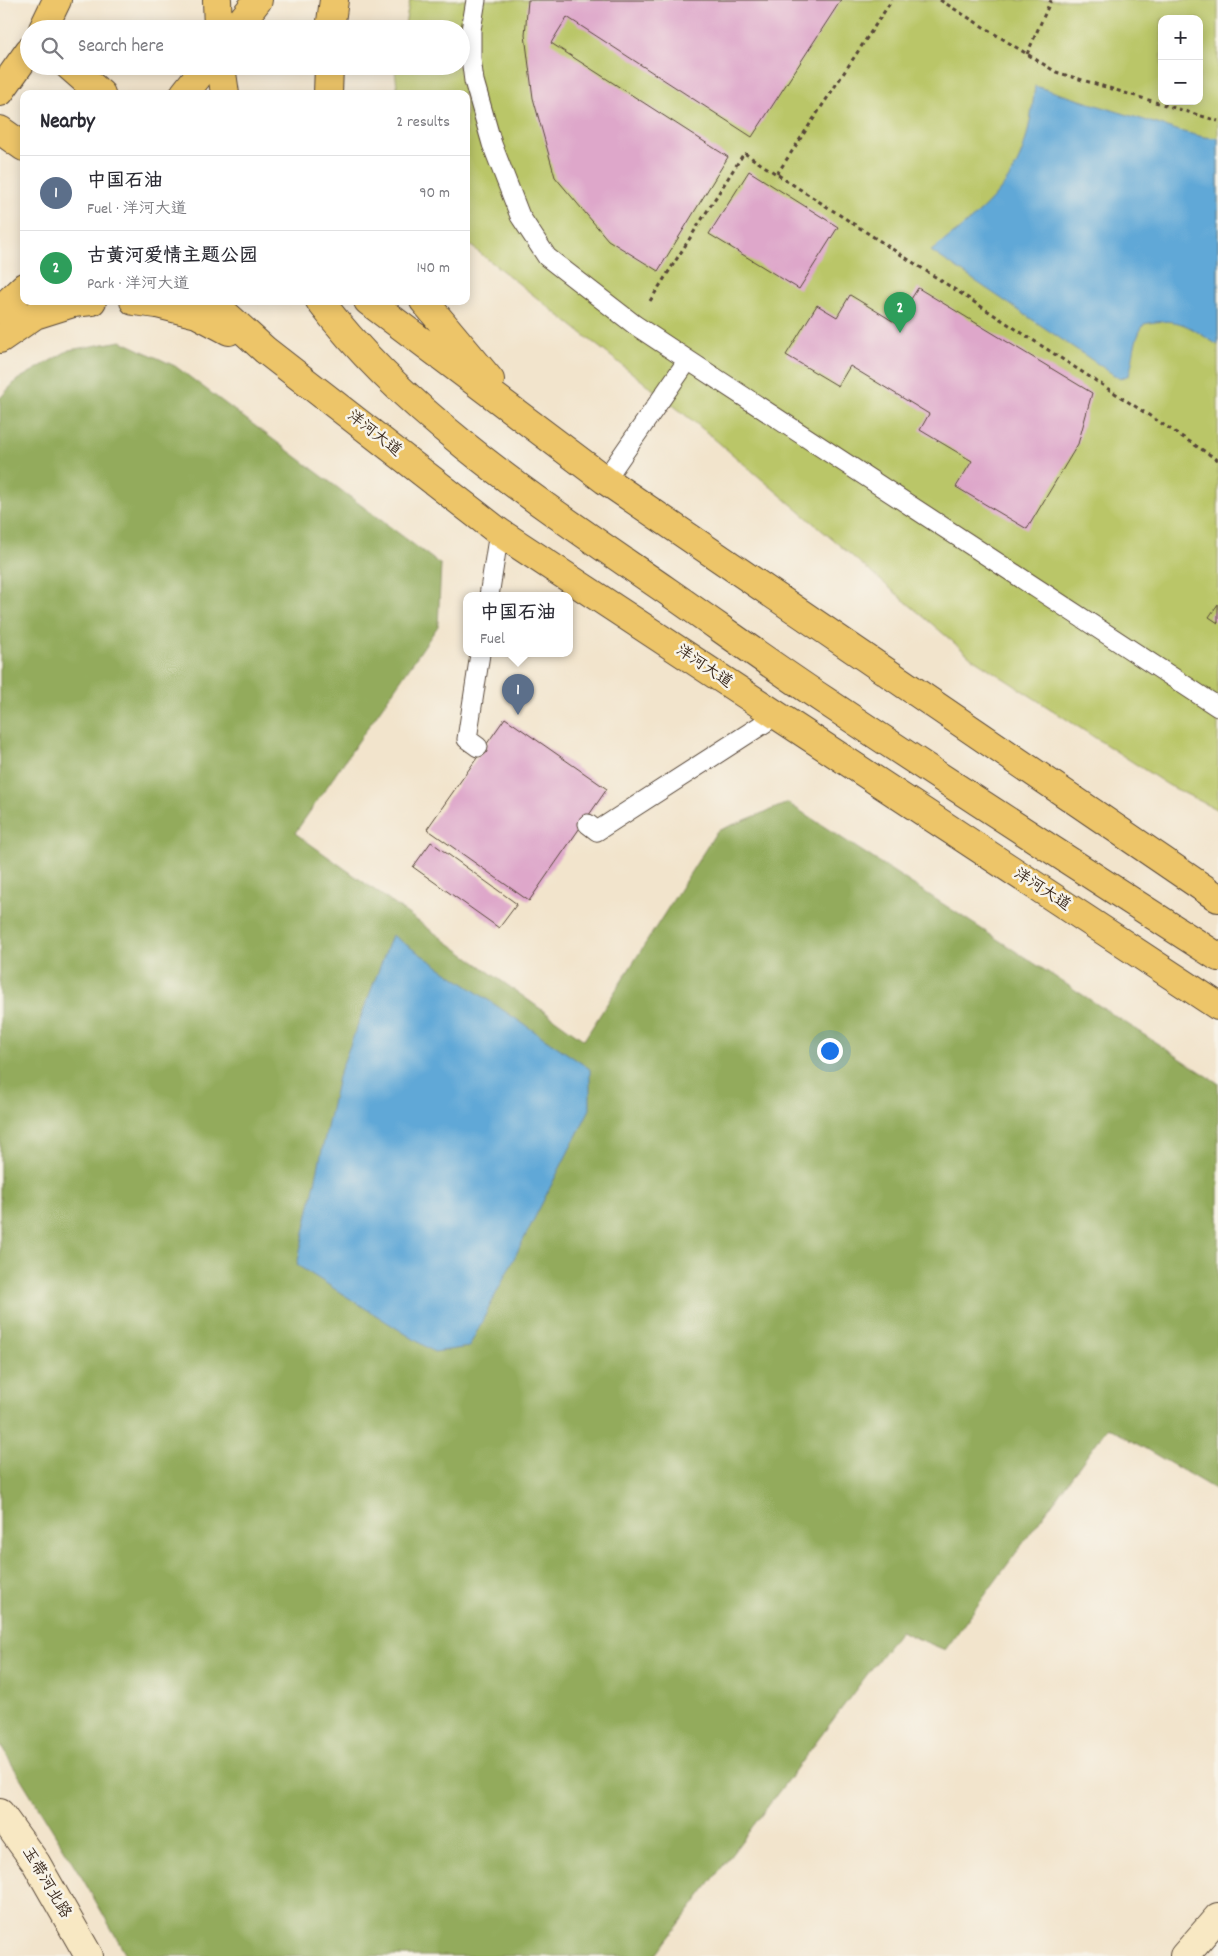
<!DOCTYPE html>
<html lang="en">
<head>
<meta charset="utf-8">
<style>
	body { margin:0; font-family:Dekko,"LXGW WenKai TC",sans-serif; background:#f2f2f3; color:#2b2b33 }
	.controls { position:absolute; right:15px; top:15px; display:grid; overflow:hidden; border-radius:10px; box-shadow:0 2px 12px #0003 }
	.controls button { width:45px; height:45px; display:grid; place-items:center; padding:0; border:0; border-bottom:1px solid #e1e1e2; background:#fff; color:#2b2b33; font:25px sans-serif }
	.you { position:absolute; left:829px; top:1050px; width:18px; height:18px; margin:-12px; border:4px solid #fff; border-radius:50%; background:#1a73e8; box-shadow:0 0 0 8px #1a73e833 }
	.badge { display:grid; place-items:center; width:32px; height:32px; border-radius:50%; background:#0f766e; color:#fff; font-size:16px; font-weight:700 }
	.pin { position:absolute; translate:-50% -41px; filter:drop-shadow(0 1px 2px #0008) }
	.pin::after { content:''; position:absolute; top:26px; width:18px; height:15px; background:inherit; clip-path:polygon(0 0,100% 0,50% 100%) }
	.popup { position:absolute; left:463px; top:592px; width:110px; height:65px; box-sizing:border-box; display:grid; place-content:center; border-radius:10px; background:#fff; filter:drop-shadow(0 1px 4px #0005); font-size:16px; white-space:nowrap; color:#7c7c81 }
	.popup b { font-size:19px; color:#2b2b33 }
	.popup::after { content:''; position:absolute; left:50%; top:100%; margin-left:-10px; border:10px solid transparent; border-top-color:#fff }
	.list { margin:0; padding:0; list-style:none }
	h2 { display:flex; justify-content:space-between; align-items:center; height:65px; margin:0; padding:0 20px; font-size:21px }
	h2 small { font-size:16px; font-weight:400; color:#7c7c81 }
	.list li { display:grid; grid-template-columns:32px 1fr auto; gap:15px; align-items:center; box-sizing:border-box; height:75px; padding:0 20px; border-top:1px solid #e1e1e2 }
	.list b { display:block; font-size:19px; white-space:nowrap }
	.list p { margin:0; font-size:16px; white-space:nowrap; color:#7c7c81 }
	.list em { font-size:16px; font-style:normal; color:#7c7c81 }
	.icon { flex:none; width:28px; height:28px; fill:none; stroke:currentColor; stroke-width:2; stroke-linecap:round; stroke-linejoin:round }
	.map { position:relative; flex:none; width:1218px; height:1956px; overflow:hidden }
	.search { position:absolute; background:#fff; box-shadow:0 2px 12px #0003; left:20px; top:20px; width:450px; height:55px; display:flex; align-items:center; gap:12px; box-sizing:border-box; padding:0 18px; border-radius:28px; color:#7c7c81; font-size:19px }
	.panel { position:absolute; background:#fff; box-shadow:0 2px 12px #0003; left:20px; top:90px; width:450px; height:215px; border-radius:10px }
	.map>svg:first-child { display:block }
	.green { fill:#bac668; stroke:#7a7843; fill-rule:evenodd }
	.forest { fill:#93ab5c; stroke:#676a3d }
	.water { fill:#60a8d7; stroke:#4e697a }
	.building { fill:#dea7ca }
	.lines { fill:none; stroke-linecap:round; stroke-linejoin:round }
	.lane-casing { stroke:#564638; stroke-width:21 }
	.secondary-casing { stroke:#564638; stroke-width:30 }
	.primary-casing { stroke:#564638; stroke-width:30 }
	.highway-casing { stroke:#564638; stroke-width:30 }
	.path { stroke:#564638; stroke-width:3; stroke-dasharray:4 4; stroke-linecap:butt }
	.lane { stroke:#fff; stroke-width:19 }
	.secondary { stroke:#f8e8c3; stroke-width:28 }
	.primary { stroke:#edc569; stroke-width:28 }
	.highway { stroke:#edc569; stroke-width:28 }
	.labels { text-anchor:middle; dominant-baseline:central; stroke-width:5; stroke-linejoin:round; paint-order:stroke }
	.street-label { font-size:16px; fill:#3b2a1e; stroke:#f7f3e8 }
</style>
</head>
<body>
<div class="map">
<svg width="1218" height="1956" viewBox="0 0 1218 1956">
	<rect width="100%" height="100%" fill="#f7f3e8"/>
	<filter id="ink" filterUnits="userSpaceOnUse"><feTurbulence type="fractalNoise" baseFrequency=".02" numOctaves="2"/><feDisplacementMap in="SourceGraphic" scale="10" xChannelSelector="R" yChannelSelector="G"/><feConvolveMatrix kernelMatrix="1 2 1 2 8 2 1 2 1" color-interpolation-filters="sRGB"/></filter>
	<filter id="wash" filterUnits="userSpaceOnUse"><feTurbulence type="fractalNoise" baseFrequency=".0096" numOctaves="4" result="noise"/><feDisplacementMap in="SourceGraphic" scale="20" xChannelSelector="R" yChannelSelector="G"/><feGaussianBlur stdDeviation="1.12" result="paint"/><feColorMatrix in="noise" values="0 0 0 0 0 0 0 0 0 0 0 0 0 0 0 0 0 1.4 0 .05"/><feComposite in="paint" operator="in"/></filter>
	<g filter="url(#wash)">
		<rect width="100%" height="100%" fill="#f2e4cc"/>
		<path class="green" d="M410,0H1218V810L1168,785L972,658L698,425L466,242V94H398L395,70L396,66H461V29H404ZM1162,19H1199V101H1162Z"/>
		<path class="forest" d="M121,341L175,366L441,565L438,626L295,833L584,1040L717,831L788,803L1218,1083V1491L1108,1427L945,1650L900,1631L655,1956H127L84,1881L0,1745V398L17,380L69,350Z"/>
		<path class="water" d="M1035,86L1183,132L1204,137L1218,138V345C1188,327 1181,316 1144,324C1132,343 1135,356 1129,375L1120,379L931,251C966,224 1002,199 1020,157C1029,135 1032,110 1035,86Z
			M392,935L590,1069V1109L469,1347L434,1352L297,1265L338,1077Z"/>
		<g id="blocks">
			<path class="building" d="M528,0H841L752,137L567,17L551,43L728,157L658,271L608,240L555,177L533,98L525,35Z
				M749,171L838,227L799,289L709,234Z
				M918,288L1092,393L1078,444L1027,529L956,487L972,461L920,430L929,414L850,366L838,386L786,355L817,305L837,317L850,295L896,323Z
				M1218,604V623L1209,617Z
				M505,718L607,789L529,901L427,829Z
				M431,842L517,904L499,928L413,867Z"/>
		</g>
	</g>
	<g filter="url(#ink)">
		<use href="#blocks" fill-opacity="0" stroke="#564638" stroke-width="1"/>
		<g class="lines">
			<g class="lane-casing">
				<path id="lane" d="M476,0L471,30V58L474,81L492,144L520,216L547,257L635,325L688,360
					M605,480L688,360L1218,707
					M489,596L499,532
					M478,747L467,739L480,654
					M588,824L597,831L777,715"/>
			</g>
			<g class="secondary-casing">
				<path id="secondary" d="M0,1813L36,1863L89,1956
					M1184,1956L1218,1917"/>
			</g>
			<g class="primary-casing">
				<path id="primary" d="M43,29L57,0
					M235,29L258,0
					M330,29L334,0
					M69,66L101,94
					M0,92L29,51
					M184,94L206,66
					M328,94L329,66
					M0,130L24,147
					M134,301L157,304L197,314L229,331
					M211,301L265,350L499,532L1218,1006
					M368,301L605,480L1218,898
					M424,301L490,380
					M0,310L24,287
					M0,339L35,315L73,303L92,301"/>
			</g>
			<g class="highway-casing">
				<path id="highway" d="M217,0L218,29
					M221,66L225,94
					M320,301C408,418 547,508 667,591C719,627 771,665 824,700C954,787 1086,872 1218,957"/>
			</g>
			<path class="path" d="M940,0L1056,72L1218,121
				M1027,54L1051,0
				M777,174L892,0
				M650,301L744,153L1218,460"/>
			<use href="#lane" class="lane"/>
			<use href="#secondary" class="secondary"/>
			<use href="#primary" class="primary"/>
			<use href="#highway" class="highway"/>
		</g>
	</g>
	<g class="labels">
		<g class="street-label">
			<text transform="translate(374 434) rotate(38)">洋河大道</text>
			<text transform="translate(704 667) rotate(34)">洋河大道</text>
			<text transform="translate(1042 890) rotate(33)">洋河大道</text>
			<text transform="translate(46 1883) rotate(59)">玉带河北路</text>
		</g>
	</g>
</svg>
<div class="controls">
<button>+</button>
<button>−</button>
</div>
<div class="you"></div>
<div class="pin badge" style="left:518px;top:715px;background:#5c6f8a">1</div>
<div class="popup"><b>中国石油</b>Fuel</div>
<div class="pin badge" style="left:900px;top:333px;background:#2e9e5b">2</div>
<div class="search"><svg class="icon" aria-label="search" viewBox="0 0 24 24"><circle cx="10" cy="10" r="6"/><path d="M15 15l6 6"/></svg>Search here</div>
<section class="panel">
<h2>Nearby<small>2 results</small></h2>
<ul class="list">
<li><span class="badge" style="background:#5c6f8a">1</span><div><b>中国石油</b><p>Fuel · 洋河大道</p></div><em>90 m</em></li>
<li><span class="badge" style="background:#2e9e5b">2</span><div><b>古黄河爱情主题公园</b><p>Park · 洋河大道</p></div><em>140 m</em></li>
</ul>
</section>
</div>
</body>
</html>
